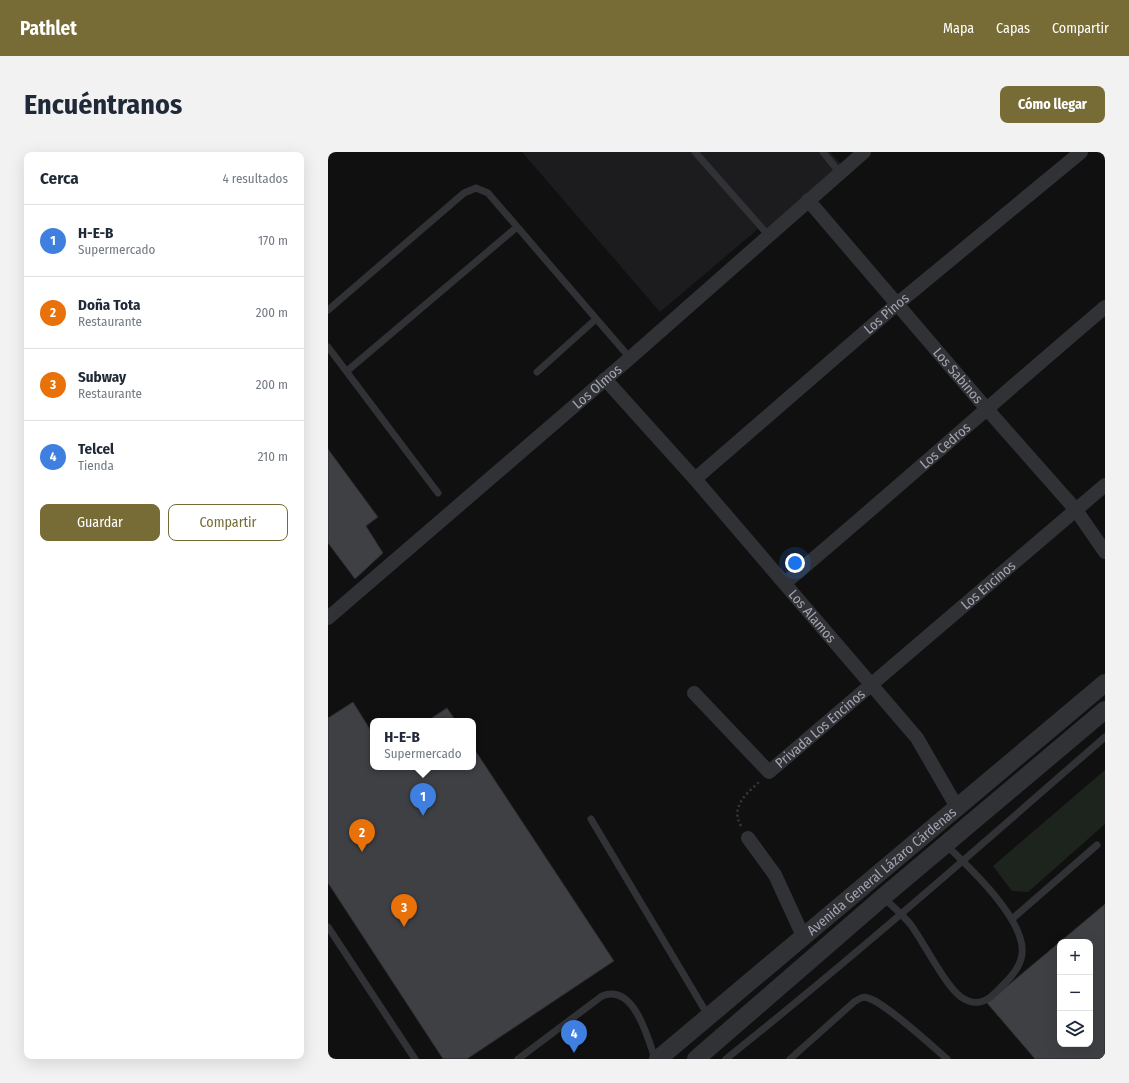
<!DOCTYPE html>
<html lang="es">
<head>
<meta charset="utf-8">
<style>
	body { margin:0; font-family:"Fira Sans Condensed",sans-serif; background:#f2f2f3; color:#1f2937 }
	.controls { position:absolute; right:12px; bottom:12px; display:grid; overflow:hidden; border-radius:8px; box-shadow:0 4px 16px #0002 }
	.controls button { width:36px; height:36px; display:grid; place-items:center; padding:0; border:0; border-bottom:1px solid #e0e1e3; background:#fff; color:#1f2937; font:20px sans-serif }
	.you { position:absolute; left:467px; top:411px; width:14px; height:14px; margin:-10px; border:3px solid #fff; border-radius:50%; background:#1a73e8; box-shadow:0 0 0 6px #1a73e833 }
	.badge { display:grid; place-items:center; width:26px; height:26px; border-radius:50%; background:#786c36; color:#fff; font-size:13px; font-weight:700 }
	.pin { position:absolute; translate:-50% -33px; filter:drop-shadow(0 1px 2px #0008) }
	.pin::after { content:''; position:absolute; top:21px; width:14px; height:12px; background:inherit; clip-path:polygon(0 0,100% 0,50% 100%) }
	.popup { position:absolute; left:42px; top:566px; width:106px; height:52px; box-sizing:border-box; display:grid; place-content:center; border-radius:8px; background:#fff; filter:drop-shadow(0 1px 3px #0005); font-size:13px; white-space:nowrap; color:#747a83 }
	.popup b { font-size:15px; color:#1f2937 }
	.popup::after { content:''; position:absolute; left:50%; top:100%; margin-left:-8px; border:8px solid transparent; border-top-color:#fff }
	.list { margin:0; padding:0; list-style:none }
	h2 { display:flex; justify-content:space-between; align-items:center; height:52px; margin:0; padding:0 16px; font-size:17px }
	h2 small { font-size:13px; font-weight:400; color:#747a83 }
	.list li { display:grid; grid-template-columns:26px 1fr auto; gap:12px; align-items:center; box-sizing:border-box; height:72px; padding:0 16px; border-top:1px solid #e0e1e3 }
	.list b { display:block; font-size:15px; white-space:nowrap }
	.list p { margin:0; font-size:13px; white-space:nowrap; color:#747a83 }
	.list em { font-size:13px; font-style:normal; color:#747a83 }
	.actions { display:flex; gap:8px; padding:12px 16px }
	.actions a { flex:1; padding:9px 0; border:1px solid #786c36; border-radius:8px; text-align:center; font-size:14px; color:#786c36 }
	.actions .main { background:#786c36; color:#fff }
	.icon { flex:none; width:22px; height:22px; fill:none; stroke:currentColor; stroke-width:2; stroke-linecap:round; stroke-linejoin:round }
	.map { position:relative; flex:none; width:777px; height:907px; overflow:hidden; border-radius:8px }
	header { display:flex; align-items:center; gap:24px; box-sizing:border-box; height:56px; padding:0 20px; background:#786c36; color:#fff }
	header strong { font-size:19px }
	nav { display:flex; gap:22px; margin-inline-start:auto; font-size:14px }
	.intro { display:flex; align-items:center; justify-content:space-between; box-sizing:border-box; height:96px; padding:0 24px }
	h1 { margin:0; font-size:28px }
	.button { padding:10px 18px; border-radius:8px; background:#786c36; color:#fff; font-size:14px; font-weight:700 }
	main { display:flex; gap:24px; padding:0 24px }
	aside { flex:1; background:#fff; border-radius:8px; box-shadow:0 4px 16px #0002 }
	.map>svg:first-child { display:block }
	.built { fill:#1c1c1e }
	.green { fill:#1d241e }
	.building { fill:#3f4044; stroke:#2b2a2d; fill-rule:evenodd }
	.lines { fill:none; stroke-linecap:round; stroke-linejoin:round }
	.path { stroke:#37383d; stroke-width:2.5; stroke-dasharray:2 3; stroke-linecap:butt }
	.service { stroke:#313236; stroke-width:7 }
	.minor { stroke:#313236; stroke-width:14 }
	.tertiary { stroke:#313236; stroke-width:18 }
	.labels { text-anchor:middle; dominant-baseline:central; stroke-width:3.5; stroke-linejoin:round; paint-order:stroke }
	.street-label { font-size:14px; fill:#a2a5b1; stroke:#0b0b0c }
</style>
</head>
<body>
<header>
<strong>Pathlet</strong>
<nav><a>Mapa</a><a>Capas</a><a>Compartir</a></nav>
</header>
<div class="intro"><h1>Encuéntranos</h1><a class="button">Cómo llegar</a></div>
<main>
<aside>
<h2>Cerca<small>4 resultados</small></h2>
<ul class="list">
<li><span class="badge" style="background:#3f7fe0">1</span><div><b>H-E-B</b><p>Supermercado</p></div><em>170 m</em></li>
<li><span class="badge" style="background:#e8710a">2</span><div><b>Doña Tota</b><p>Restaurante</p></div><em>200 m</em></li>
<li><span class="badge" style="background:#e8710a">3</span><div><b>Subway</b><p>Restaurante</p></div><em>200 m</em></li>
<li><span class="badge" style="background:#3f7fe0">4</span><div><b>Telcel</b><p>Tienda</p></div><em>210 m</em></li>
</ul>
<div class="actions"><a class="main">Guardar</a><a>Compartir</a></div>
</aside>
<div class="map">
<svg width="777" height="907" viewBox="0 0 777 907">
	<rect width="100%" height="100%" fill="#101011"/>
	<path class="built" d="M194,0H364L430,77L332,160Z
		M371,0H502L513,12L441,79Z"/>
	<path class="green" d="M777,618V672L700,740L684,739L665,714Z"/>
	<path class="building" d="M0,297L50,365L38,374L55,401L27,427L0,391Z
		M25,550L45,582V615H145V595L286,809L139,907H115L0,731V566Z
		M119,556L128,569H99Z
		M777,752V907H707L659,851ZM732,790H762V892H732Z"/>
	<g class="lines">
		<path class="path" d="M413,674C402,655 418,642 431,630"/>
		<path class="service" d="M367,0L441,84
			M495,0L512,21
			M0,158L136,41L148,36L160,41L302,206
			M0,195L110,341
			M19,219L189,75
			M209,220L268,167
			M263,667L381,865
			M555,745C564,754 575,763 583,773C596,791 617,833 633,845C644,853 656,852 666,842C676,832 689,821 693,807C704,773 641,715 618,693
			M684,767L769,693
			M0,775L87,907
			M190,907L274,844C306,831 320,886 327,907
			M398,907C527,804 652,694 777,585
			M462,907L526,850C531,847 534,844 540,846C556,850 604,894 619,907"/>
		<g class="minor">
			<path id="s1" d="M480,48L658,256L748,358L777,400"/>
			<path id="s2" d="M277,227L367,327L589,586L630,657"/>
			<path id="s3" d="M367,327L569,152L753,0"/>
			<path id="s4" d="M457,431C565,340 670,246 777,155"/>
			<path id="s5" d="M0,466L302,206L536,0"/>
			<path id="s6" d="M366,541L441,620L777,333"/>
			<path d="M420,686L447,723L476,786"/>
		</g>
		<g class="tertiary">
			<path id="s7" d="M330,907L777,531"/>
			<path d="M368,907L555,745L777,558"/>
		</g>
	</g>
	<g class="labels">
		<g class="street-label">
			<text stroke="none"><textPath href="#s3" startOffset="253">Los Pinos</textPath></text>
			<text stroke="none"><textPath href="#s1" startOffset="231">Los Sabinos</textPath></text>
			<text stroke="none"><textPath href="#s5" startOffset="355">Los Olmos</textPath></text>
			<text stroke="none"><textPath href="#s4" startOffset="211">Los Cedros</textPath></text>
			<text stroke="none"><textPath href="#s6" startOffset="397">Los Encinos</textPath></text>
			<text stroke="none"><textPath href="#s2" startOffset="315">Los Alamos</textPath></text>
			<text stroke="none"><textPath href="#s6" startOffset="176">Privada Los Encinos</textPath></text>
			<text stroke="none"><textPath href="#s7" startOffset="292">Avenida General Lázaro Cárdenas</textPath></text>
		</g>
	</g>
</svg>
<div class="controls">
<button>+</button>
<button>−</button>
<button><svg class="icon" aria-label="layers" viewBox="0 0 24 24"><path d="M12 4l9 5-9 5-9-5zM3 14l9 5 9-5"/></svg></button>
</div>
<div class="you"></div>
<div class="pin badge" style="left:95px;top:664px;background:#3f7fe0">1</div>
<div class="popup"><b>H-E-B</b>Supermercado</div>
<div class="pin badge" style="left:34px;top:700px;background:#e8710a">2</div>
<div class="pin badge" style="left:76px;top:775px;background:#e8710a">3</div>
<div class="pin badge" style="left:246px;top:901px;background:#3f7fe0">4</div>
</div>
</main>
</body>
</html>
